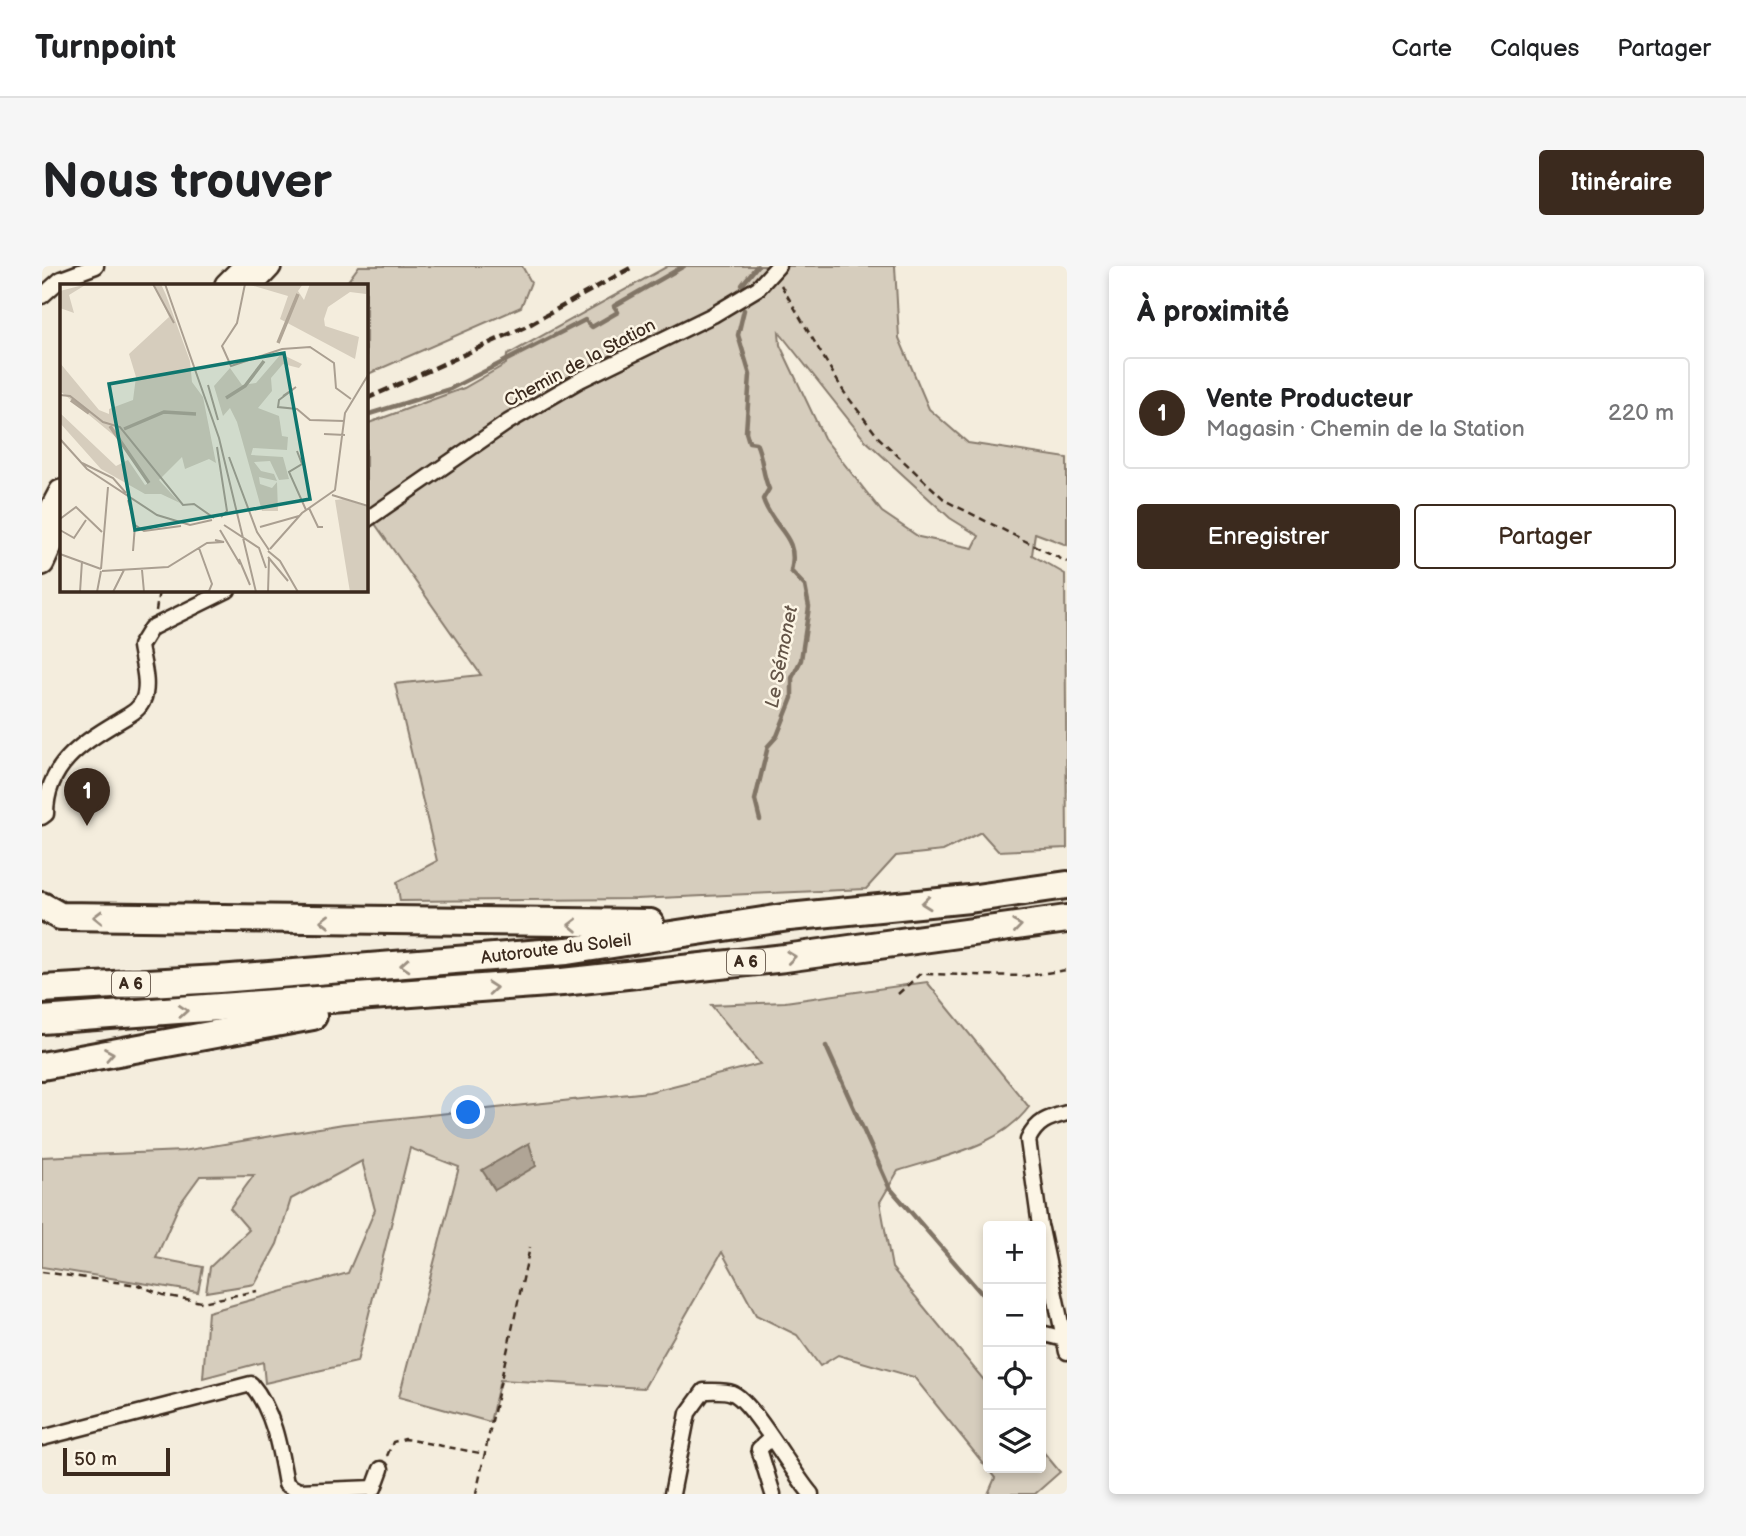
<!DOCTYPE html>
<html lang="fr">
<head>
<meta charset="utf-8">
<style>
  :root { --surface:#fff; --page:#f6f6f6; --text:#202124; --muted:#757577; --line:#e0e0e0; --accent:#3b2a1e }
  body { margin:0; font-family:"Balsamiq Sans",sans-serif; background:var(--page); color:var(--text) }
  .controls { position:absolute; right:21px; bottom:21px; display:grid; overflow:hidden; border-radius:7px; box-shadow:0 4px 10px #0003 }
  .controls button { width:63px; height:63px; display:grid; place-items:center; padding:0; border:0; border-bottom:2px solid var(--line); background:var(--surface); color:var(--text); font:35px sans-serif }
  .scale { position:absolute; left:21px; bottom:18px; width:107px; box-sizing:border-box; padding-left:7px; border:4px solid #3b2a1e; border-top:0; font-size:19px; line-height:24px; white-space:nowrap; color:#3b2a1e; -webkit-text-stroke:5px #fcf5e5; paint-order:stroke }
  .you { position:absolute; left:427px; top:847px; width:24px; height:24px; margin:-18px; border:5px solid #fff; border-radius:50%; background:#1a73e8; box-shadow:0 0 0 10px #1a73e833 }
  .badge { display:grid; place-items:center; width:46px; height:46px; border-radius:50%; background:var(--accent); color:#fff; font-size:23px; font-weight:700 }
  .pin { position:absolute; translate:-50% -58px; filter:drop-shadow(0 2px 4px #0008) }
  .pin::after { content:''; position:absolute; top:37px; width:24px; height:21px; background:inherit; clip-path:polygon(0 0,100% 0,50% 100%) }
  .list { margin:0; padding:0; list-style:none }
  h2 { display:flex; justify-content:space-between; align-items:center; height:91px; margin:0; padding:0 28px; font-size:30px }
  h2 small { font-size:23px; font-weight:400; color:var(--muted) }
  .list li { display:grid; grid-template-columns:46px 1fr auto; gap:21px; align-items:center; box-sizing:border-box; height:112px; margin:0 14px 14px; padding:0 14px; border:2px solid var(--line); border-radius:7px }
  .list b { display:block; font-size:26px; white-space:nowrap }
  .list p { margin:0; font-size:23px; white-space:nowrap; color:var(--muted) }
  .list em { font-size:23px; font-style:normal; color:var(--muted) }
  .actions { display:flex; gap:14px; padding:21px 28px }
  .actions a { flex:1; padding:16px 0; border:2px solid var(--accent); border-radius:7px; text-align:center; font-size:24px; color:var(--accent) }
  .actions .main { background:var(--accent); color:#fff }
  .icon { flex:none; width:38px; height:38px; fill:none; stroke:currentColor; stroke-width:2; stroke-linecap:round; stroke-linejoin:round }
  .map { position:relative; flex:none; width:1025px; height:1228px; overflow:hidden; border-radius:7px }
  header { display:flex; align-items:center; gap:42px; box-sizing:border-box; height:98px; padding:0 35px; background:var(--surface); border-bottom:2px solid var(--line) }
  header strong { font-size:33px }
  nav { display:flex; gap:38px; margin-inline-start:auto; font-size:24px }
  .intro { display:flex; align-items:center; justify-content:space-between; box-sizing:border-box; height:168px; padding:0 42px }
  h1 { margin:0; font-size:49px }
  .button { padding:18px 32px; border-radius:7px; background:var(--accent); color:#fff; font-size:24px; font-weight:700 }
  main { display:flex; gap:42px; padding:0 42px }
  aside { flex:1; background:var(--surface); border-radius:7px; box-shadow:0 4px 10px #0003 }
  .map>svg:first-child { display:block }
  .green { fill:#d6cdbd; stroke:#887c6e; stroke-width:2; fill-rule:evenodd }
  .water { fill:#b0a596; stroke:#817466; stroke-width:2 }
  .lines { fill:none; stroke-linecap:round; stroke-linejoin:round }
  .stream { stroke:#817466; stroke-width:4.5 }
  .minor-casing { stroke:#3b2a1e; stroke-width:19 }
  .primary-casing { stroke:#3b2a1e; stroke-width:28 }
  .motorway-casing { stroke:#3b2a1e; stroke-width:32 }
  .path { stroke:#3b2a1e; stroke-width:2.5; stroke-dasharray:7 5; stroke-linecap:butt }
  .minor { stroke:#fcf5e5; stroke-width:14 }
  .primary { stroke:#fcf5e5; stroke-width:23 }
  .motorway { stroke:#fcf5e5; stroke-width:26 }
  .rail { stroke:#3b2a1e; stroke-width:4.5; stroke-dasharray:10 5; stroke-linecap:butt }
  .oneway { stroke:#9c9082 }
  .labels { text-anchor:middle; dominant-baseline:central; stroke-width:5; stroke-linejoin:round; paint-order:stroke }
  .shield { fill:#fcf5e5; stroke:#75675a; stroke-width:2 }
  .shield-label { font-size:16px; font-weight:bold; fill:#3b2a1e }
  .street-label { font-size:18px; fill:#3b2a1e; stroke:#fcf5e5 }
  .water-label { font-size:19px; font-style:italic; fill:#645548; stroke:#fcf5e5 }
  .inset-river { fill:none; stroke:#b0a596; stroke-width:3.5 }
  .inset-road { fill:none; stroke:#aa9f91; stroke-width:2 }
  .view { fill:#0f766e; fill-opacity:0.15; stroke:#0f766e; stroke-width:3.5 }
  .inset-edge { fill:none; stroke:#3b2a1e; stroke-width:3.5 }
</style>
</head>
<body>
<header>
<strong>Turnpoint</strong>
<nav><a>Carte</a><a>Calques</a><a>Partager</a></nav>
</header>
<div class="intro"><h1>Nous trouver</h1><a class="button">Itinéraire</a></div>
<main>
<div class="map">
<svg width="1025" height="1228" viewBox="0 0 1025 1228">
  <rect width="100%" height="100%" fill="#f4eddd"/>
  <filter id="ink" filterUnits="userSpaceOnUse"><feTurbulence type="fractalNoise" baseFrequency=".0143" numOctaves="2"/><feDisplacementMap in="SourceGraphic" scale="14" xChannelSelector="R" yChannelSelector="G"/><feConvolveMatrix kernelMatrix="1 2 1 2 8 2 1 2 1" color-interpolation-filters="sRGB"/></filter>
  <g filter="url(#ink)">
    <!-- green -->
    <g class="green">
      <polygon points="317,0 480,0 489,16 479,41 324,109 324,19 303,19"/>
      <path d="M 626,0 L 853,0 L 857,72 L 887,143 L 926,177 L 1025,192 L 1025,279 L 993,267 L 990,289 L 1023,308 L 1025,582 L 956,585 L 939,566 L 901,585 L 854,590 L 824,623 L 594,633 L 358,635 L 355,616 L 395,595 L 353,418 L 439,409 L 324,245 L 324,158 L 422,122 L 464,98 L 465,89 ZM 737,66 L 822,173 L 908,252 L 937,270 L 931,282 L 877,271 L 840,246 L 782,172 L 738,79 Z"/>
      <path d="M 885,716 L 987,841 C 957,881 902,890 856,905 L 838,936 L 850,1002 L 946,1119 L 946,1202 L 999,1202 L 999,1183 L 1018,1206 L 993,1228 L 946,1228 L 953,1212 L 872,1111 L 796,1089 L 778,1100 L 755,1069 L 714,1049 L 680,986 L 602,1122 L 458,1114 L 448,1156 L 357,1131 L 417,901 L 368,882 L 315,1096 L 223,1117 L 221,1096 L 161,1112 L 166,1046 L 306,1007 L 333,944 L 320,895 L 249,933 L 235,978 L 213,1018 L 164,1026 L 168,1001 L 207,964 L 188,942 L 212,909 L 158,910 L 137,939 L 114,992 L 161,1001 L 156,1026 L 0,1001 L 0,891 L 141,885 L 301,858 L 607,826 L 718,798 L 669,739 L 743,736 Z"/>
    </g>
    <!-- water -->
    <polygon class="water" points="487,877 494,900 453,924 440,904"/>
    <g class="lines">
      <!-- stream -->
      <g class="stream">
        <polyline points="700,19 715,0"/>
        <path d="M 702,44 L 696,69 L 708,109 L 704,166 L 707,176 L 714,177 C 721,191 720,208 727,223 L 721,233 C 731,264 758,269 749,305 L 763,320 L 767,341 L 759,394 L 750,412 L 750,432 L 735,470 L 726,480 L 713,534 L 718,554"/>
        <polyline points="324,149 408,123 543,54 550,61 576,46 572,40 642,0"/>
        <polyline points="784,780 847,921 946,1035"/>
      </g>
      <defs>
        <g id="minor">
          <polyline points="0,30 19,13 54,0"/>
          <polyline points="324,254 466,156 538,114 671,49 716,22 736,0"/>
          <path d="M 0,551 L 4,548 C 4,500 39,477 77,455 C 86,449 97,445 101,434 C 108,419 100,395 98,380 L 109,362 L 186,324"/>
          <path d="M 998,960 L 986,874 C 995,855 1006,852 1025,847"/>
          <polyline points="999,963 1025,1086"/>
          <polyline points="999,1067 1022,1073"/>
          <path d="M 0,1172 L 209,1118 C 232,1145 238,1184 244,1218 L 257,1225 L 332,1222 L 339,1203"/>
          <polyline points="728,1173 717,1183 731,1228"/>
          <path d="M 630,1228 L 646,1147 L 662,1125 C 670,1125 683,1124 690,1127 C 710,1134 751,1208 769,1228"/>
        </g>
        <g id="primary">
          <polyline points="185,19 204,0"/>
          <polyline points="209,19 227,0"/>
          <polyline points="0,262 19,226"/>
          <polyline points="0,297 19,256"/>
        </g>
        <g id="motorway">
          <polyline points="0,640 18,650 608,657"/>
          <polyline points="0,723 177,713 525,685 747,651 927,633 1025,619"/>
          <polyline points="0,754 520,716 743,692 1025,653"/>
          <polyline points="0,800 271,750"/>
        </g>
      </defs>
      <!-- minor casing -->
      <use href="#minor" class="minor-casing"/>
      <!-- primary casing -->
      <use href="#primary" class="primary-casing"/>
      <!-- motorway casing -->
      <use href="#motorway" class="motorway-casing"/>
      <!-- path -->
      <g class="path">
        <polyline points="739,19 802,126 837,172 904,235 1025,296"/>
        <polyline points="114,345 117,324"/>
        <polyline points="856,728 878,708 983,710 1025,704"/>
        <polyline points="0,1006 96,1019 121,1029 160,1036 215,1025"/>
        <polyline points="345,1190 351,1176 363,1173 443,1188"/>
        <polyline points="434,1228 488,981"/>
      </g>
      <!-- minor -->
      <use href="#minor" class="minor"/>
      <!-- primary -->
      <use href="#primary" class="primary"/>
      <!-- motorway -->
      <use href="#motorway" class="motorway"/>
      <!-- rail -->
      <polyline class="rail" points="324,133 485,60 592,0"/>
    </g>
    <!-- one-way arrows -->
    <defs><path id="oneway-chevron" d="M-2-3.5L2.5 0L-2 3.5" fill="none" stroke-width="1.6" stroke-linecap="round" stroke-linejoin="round" transform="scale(1.75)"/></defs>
    <g class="oneway">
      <use href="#oneway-chevron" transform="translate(884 637) rotate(174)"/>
      <use href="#oneway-chevron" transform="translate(56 651) rotate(-179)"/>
      <use href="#oneway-chevron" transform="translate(283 655) rotate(-179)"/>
      <use href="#oneway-chevron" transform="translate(531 659) rotate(-179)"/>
      <use href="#oneway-chevron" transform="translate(975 660) rotate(-8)"/>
      <use href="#oneway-chevron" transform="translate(749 691) rotate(-7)"/>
      <use href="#oneway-chevron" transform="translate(363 699) rotate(176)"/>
      <use href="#oneway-chevron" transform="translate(450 722) rotate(-5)"/>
      <use href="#oneway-chevron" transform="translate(141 745) rotate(-4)"/>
      <use href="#oneway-chevron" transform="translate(67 788) rotate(-10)"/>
    </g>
  </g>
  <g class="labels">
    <!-- shield labels -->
    <g class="shield">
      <rect x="685" y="683.5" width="38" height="25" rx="5"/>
      <rect x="70" y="705.5" width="38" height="25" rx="5"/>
    </g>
    <g class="shield-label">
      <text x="704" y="696">A 6</text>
      <text x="89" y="718">A 6</text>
    </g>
    <!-- street labels -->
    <g class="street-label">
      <text transform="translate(538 97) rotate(-28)">Chemin de la Station</text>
      <text transform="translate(514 683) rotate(-7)">Autoroute du Soleil</text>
    </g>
    <!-- water labels -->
    <g class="water-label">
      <text transform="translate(740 391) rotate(-79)">Le Sémonet</text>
    </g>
  </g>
  <!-- overview -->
  <g transform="translate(18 18)">
    <rect width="308" height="308" fill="#f4eddd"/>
    <path d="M 27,0 L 9,11 L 14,29 L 0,24 L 0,7 ZM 94,0 L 101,0 L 106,11 L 130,77 L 132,98 L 143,113 L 156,179 L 149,175 L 125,185 L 122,173 L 99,196 L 120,219 L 101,210 L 85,210 L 41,185 L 0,139 L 0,129 L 56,182 L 68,176 L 85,201 L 90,198 L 57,154 L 0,107 L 0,79 L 39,126 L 49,130 L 49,125 L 73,116 L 76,93 L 69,70 L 109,33 ZM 187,0 L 243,0 L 238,7 L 244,16 L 250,0 L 308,0 L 306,10 L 290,8 L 268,23 L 264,35 L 265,42 L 299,53 L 295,75 L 220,35 L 228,12 ZM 221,70 L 242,80 L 239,84 L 223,80 L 211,94 L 212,107 L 198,124 L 219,132 L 222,152 L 228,153 L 227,166 L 193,164 L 191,171 L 223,173 L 229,195 L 219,196 L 210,177 L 194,178 L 201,187 L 214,190 L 217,197 L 199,193 L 200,200 L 212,204 L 217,198 L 218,227 L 202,227 L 177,138 L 170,124 L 163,132 L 154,102 L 170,84 L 182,101 L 196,99 ZM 284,215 L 308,223 L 308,308 L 290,308 L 275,216 Z" fill="#d6cdbd"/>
    <path class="inset-river" d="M 218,59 L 238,10M 166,114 L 185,102 L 204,77M 11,116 L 29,129M 50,142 L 89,199M 64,145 L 104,128 L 136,130"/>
    <path class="inset-road" d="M 93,0 L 114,39M 105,0 L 159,154 L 196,308M 185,0 L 177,39 L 162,62 L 171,82 L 222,65 L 250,63 L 274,79 L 276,104 L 291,115M 148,101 L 158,136M 0,111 L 10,112 L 43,138 L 60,143 L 123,221 L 134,220 L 154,234M 223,112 L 236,103 L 219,116 L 218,123 L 237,125 L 250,136 L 284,137M 264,150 L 285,151M 0,155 L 27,185 L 97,231 L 130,241 L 152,236M 157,163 L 167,227 L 161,233M 237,167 L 242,180 L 229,188 L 246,226M 169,173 L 197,248 L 209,266M 22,179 L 53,194 L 66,209M 272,211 L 308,222M 68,216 L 75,241 L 84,247 L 121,242M 249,224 L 258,243 L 263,243M 0,235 L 16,223 L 42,248M 164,241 L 199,264 L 206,284M 200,243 L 239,232M 0,246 L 14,254 L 26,236M 160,246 L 180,280M 139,264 L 152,300 L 149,307 L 141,308M 210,265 L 242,229 L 275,206 L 285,129 L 308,91M 73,267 L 75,241M 208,267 L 220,277 L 238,308M 0,270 L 41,285M 208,273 L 228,297M 179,275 L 190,301M 41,285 L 48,203M 82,286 L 84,308M 42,287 L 108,283 L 147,259 L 164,258 L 155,256M 20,308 L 22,277M 37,308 L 41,287M 53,308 L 64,286M 208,308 L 209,275"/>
    <path class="view" d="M 224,69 L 250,215 L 75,246 L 49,100 Z"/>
    <rect width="308" height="308" class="inset-edge"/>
  </g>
</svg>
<div class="controls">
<button>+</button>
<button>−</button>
<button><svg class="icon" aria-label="locate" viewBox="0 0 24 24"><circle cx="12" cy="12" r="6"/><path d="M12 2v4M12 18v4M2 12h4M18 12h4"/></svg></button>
<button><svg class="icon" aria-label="layers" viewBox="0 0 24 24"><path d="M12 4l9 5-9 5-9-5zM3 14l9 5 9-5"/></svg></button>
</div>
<div class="scale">50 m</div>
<div class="you"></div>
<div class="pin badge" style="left:45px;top:560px">1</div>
</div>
<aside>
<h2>À proximité<small></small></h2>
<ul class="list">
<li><span class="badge">1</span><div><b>Vente Producteur</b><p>Magasin · Chemin de la Station</p></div><em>220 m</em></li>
</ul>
<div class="actions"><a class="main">Enregistrer</a><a>Partager</a></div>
</aside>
</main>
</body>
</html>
